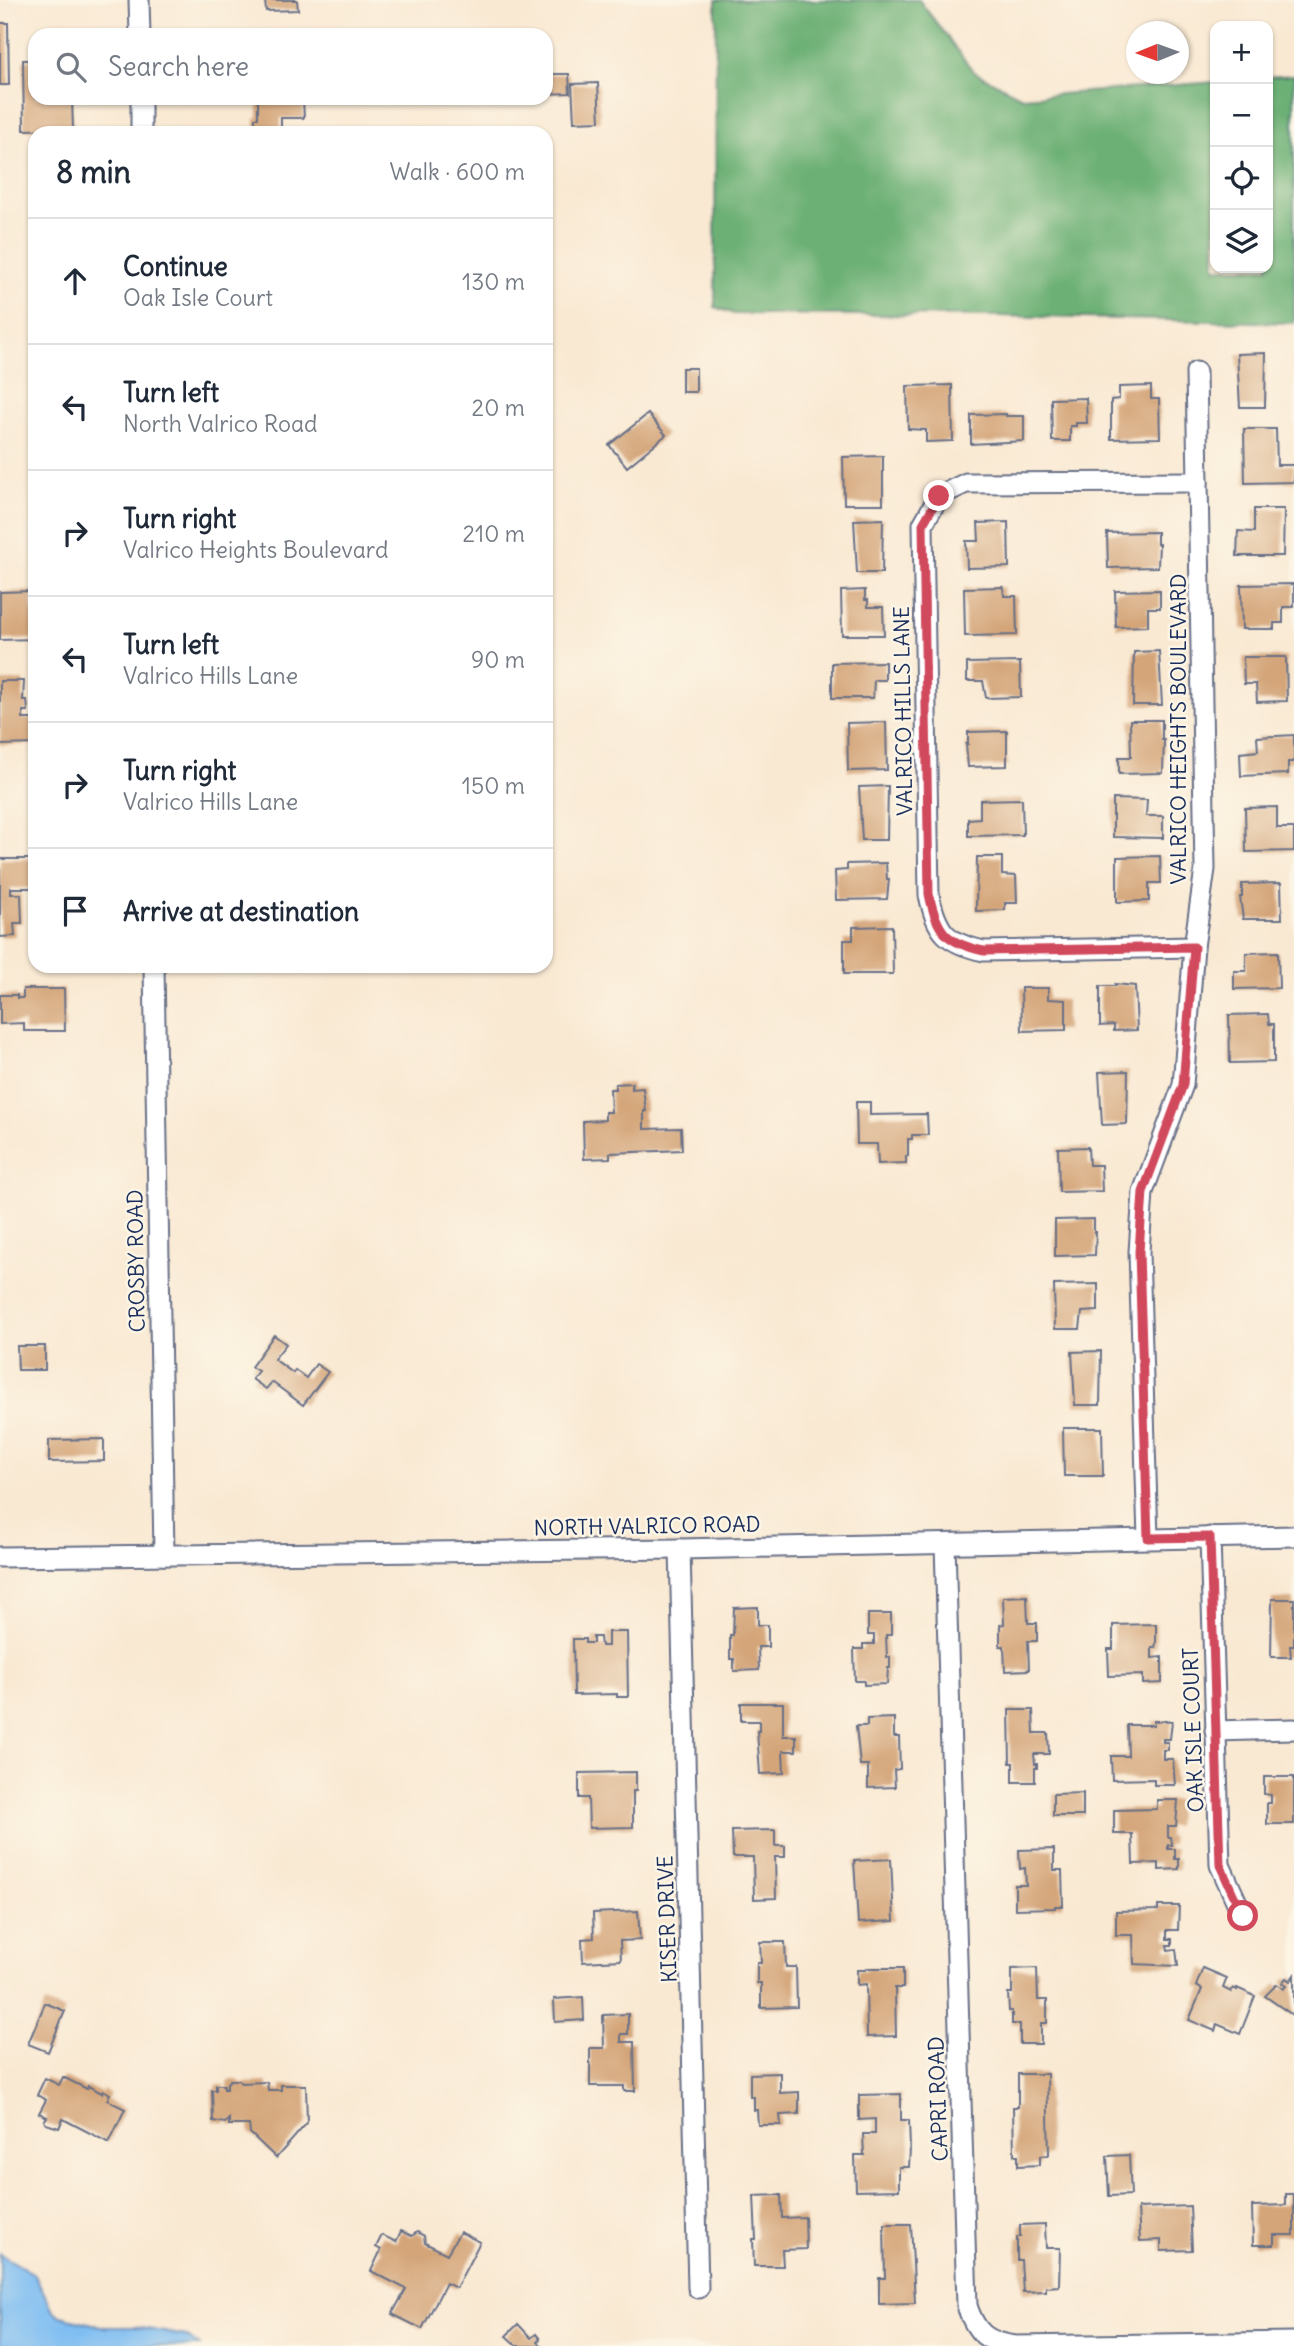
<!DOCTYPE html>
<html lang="en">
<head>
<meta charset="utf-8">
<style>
  :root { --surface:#fff; --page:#f6f6f7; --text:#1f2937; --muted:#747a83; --line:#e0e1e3 }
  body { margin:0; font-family:Delius,sans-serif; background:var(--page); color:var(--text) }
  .controls { position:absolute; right:21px; top:21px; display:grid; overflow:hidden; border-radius:14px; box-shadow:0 2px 5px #0004 }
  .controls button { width:63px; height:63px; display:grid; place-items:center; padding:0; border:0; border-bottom:2px solid var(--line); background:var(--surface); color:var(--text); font:35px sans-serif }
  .compass { position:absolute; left:1126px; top:21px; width:63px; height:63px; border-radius:50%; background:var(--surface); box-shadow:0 2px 5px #0004; rotate:269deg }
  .stop { position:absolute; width:21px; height:21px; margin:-16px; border:5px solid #d1495b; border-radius:50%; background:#fff }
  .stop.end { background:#d1495b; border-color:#fff; box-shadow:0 2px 7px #0008 }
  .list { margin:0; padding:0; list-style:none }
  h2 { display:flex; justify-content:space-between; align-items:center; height:91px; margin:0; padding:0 28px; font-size:30px }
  h2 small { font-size:23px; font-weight:400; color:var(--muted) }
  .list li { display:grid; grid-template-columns:46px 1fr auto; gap:21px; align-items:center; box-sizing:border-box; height:126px; padding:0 28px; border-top:2px solid var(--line) }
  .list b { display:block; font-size:26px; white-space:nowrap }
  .list p { margin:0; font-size:23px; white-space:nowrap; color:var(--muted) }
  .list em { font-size:23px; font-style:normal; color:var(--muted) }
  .icon { flex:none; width:38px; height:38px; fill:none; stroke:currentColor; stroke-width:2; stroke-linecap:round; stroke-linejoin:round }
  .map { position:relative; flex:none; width:1294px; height:2346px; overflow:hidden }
  .search { position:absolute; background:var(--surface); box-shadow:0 2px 5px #0004; left:28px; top:28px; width:525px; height:77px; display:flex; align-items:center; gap:18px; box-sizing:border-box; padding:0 24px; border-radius:21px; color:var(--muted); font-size:26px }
  .panel { position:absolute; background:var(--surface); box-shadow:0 2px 5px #0004; left:28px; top:126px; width:525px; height:847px; border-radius:21px }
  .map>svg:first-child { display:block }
  .forest { fill:#6cb075; stroke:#44706a; stroke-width:2 }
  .water { fill:#7ebdf2; stroke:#4c76a8; stroke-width:2 }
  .building { fill:#d4a579 }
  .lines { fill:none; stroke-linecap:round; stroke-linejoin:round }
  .minor-casing { stroke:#697087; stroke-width:23 }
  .minor { stroke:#fff; stroke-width:19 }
  .route { stroke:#d1495b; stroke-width:9 }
  .labels { text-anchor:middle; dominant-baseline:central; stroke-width:5; stroke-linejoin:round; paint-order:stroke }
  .street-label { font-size:21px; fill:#1b2f5e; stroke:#fcf5e5 }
</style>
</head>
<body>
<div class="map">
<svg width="1294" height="2346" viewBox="0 0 1294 2346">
  <rect width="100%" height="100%" fill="#fcf5e5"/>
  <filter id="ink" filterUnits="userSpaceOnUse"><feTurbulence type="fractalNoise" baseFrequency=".0143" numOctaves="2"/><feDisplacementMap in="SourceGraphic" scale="14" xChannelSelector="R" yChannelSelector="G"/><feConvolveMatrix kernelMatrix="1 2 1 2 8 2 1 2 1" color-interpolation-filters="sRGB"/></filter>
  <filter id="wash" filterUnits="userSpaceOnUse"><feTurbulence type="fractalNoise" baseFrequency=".00686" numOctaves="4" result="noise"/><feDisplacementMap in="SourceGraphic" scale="28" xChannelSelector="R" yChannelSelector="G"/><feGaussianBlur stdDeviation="1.57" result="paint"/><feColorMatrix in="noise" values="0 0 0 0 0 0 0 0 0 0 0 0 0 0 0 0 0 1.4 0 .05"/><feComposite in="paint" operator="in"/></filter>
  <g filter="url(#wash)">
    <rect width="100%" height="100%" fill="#f9e9d3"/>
    <!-- forest -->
    <polygon class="forest" points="716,0 919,0 974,72 1022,97 1215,82 1215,268 1268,268 1268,77 1294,75 1294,323 999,316 734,314 715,307"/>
    <!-- water -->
    <polygon class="water" points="0,2254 34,2274 53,2310 60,2316 105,2327 136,2327 186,2336 200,2346 0,2346"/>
    <g id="blocks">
      <!-- building -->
      <g class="building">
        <polygon points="265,0 297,0 298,10 266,11"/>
        <polygon points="0,23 8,23 9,85 0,85"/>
        <polygon points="23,60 35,60 35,98 72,98 73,129 24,130"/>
        <polygon points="546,74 569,74 570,93 546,94"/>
        <polygon points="598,83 600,121 574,122 572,84"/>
        <polygon points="303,99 304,118 281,118 281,133 259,133 259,128 255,128 255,118 258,118 258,100"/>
        <polygon points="1266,353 1265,407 1240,407 1237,354"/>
        <rect x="682" y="368" width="14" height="24"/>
        <polygon points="952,385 953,441 926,442 926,430 908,429 907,386"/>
        <polygon points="1151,386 1151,399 1159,399 1160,438 1111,439 1111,400 1119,399 1119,387"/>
        <polygon points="1086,398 1087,423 1076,423 1076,426 1070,426 1070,441 1052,441 1051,399"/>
        <polygon points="648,414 666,435 627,467 609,445"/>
        <polygon points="1006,414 1006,416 1024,416 1024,441 971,444 971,415"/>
        <polygon points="1244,429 1276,429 1277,465 1294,465 1294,482 1245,483"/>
        <polygon points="883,456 883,504 844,504 843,457"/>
        <polygon points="1254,509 1284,509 1283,556 1237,556 1238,531 1254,532"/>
        <polygon points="883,519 882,573 857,573 854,520"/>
        <polygon points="1008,522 1009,567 967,568 966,541 979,541 978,523"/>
        <polygon points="1157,532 1157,544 1159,544 1158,567 1108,568 1107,533"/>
        <polygon points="1294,584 1294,607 1283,607 1283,623 1274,623 1274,629 1242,629 1241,585"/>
        <polygon points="1003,587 1004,596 1016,596 1017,635 965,636 964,588"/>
        <polygon points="865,590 865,600 868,600 868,607 883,607 884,635 842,635 841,591"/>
        <polygon points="1160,590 1160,608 1148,608 1148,626 1116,627 1115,591"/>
        <polygon points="32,591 32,610 35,610 35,639 0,640 0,592"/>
        <polygon points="1159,651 1162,705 1133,705 1134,652"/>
        <polygon points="1243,657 1286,657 1287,701 1257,702 1256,684 1244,684"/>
        <polygon points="885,662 885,680 874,680 873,698 832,698 832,663"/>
        <polygon points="1020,662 1021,697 986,698 983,681 967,681 967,663"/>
        <polygon points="0,681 24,681 23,700 27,700 28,711 23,711 23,719 35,719 35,744 0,745"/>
        <polygon points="1130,720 1162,720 1162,740 1164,740 1163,773 1119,774 1119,757 1131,757"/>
        <polygon points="886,722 887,770 848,771 847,723"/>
        <polygon points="1007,731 1007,766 968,767 966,744 968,744 968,732"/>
        <polygon points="1294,735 1294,762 1288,762 1288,774 1241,776 1240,753 1258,751 1257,737"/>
        <polygon points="888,786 887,840 862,840 859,787"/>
        <polygon points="1022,799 1023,835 968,836 968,819 980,818 980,800"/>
        <polygon points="1113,799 1147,800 1146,816 1163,816 1163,838 1113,837"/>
        <polygon points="1277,807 1277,828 1294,828 1294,851 1246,852 1245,808"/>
        <polygon points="1160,856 1161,883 1149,883 1149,901 1117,902 1117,857"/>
        <polygon points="977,857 1002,857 1002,875 1016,876 1017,903 1005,903 1005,910 976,911"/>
        <polygon points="0,859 33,859 33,888 11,888 11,894 21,894 22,923 14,923 15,936 0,937"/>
        <polygon points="886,863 887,879 889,879 887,899 836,900 835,871 847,870 847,864"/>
        <polygon points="1281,883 1282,919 1243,919 1240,897 1242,897 1242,884"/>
        <polygon points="892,926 893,974 844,974 844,940 853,940 853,927"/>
        <polygon points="1278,952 1279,988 1234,989 1234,971 1246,971 1246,953"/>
        <polygon points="1115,984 1135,986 1137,1030 1114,1031 1114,1025 1100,1026 1100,986 1115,986"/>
        <polygon points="1021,988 1048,988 1048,999 1066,1000 1066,1030 1022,1031"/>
        <polygon points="23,989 64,989 65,1031 24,1031 24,1023 0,1024 0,995 17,995 17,998 23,998"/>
        <polygon points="1268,1014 1269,1024 1274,1024 1274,1062 1230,1063 1229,1015"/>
        <polygon points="1128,1071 1127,1124 1102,1125 1099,1072"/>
        <polygon points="632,1083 632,1089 643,1088 646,1111 644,1111 644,1129 681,1128 682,1150 610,1153 610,1158 584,1159 583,1121 605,1120 605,1112 611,1112 610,1089 615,1089 615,1084"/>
        <polygon points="856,1102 870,1102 870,1115 927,1114 928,1135 912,1135 912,1139 908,1139 908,1156 906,1156 906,1163 878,1164 877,1144 857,1144"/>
        <polygon points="1088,1147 1089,1165 1101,1165 1102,1191 1059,1192 1058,1148"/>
        <polygon points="1094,1219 1094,1232 1096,1232 1095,1255 1055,1256 1055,1220"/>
        <polygon points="1098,1284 1098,1311 1082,1312 1080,1329 1055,1329 1054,1285"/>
        <polygon points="274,1335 286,1344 274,1359 293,1373 295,1370 306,1378 316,1364 328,1372 303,1405 272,1382 266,1389 252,1379 258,1371 251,1367"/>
        <polygon points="17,1346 45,1346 45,1370 18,1370"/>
        <polygon points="1101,1351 1100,1405 1075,1405 1072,1352"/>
        <polygon points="1063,1428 1102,1428 1103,1476 1064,1476"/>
        <polygon points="104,1439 104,1461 49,1462 49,1440"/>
        <polygon points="1027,1596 1028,1623 1037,1623 1037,1641 1028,1641 1029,1670 1005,1671 1004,1646 1000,1646 1000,1625 1004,1624 1003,1597"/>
        <polygon points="1272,1599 1294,1599 1294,1646 1290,1646 1291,1657 1271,1657"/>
        <polygon points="758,1607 758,1625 768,1625 768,1647 758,1647 759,1670 734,1671 734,1659 730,1659 730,1635 733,1635 734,1608"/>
        <polygon points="868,1614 891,1614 891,1635 886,1635 887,1658 890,1657 890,1668 888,1668 887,1684 864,1685 864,1681 855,1681 854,1649 863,1649 863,1644 874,1644 874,1635 868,1635"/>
        <polygon points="1156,1624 1156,1643 1155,1648 1152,1648 1152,1658 1162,1657 1162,1683 1143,1684 1143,1675 1109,1676 1108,1649 1113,1649 1113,1625"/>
        <polygon points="608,1632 627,1632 628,1697 617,1697 617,1694 574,1695 573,1639 585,1639 585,1643 593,1643 593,1637 600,1637 601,1646 608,1646"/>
        <polygon points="741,1703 783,1703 783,1736 796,1736 796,1751 783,1751 784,1773 760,1774 757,1731 759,1731 759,1721 741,1721"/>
        <polygon points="1009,1710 1033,1710 1034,1733 1048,1733 1049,1754 1034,1754 1035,1764 1037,1764 1037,1768 1035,1768 1035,1782 1013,1782 1013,1763 1010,1763"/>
        <polygon points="894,1718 894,1737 899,1737 900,1769 894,1770 895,1787 868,1788 868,1765 860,1765 856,1726 867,1726 867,1719"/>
        <polygon points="1154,1721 1172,1721 1170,1739 1163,1739 1163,1742 1168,1742 1168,1750 1163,1750 1163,1759 1173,1759 1175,1785 1154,1785 1154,1779 1112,1780 1111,1756 1128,1756 1127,1725 1154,1725"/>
        <polygon points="636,1772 636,1791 633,1791 633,1827 589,1828 588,1798 579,1798 579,1773"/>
        <polygon points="1264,1777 1294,1777 1294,1824 1267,1824 1267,1803 1271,1803 1271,1795 1264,1794"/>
        <polygon points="1083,1793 1083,1816 1053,1816 1053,1794"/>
        <polygon points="1157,1800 1178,1800 1176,1826 1168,1826 1168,1837 1171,1837 1172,1845 1168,1845 1168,1849 1175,1849 1175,1859 1179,1859 1179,1869 1159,1870 1159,1863 1133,1864 1132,1834 1114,1834 1114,1810 1157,1809"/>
        <polygon points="775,1830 775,1846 785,1846 785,1857 775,1857 776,1898 754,1899 753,1857 733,1857 732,1831"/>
        <polygon points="1054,1849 1054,1870 1062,1870 1063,1906 1055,1906 1055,1908 1015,1909 1015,1885 1026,1885 1025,1868 1020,1869 1019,1850"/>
        <polygon points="891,1859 894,1921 858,1923 854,1861"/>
        <polygon points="1158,1906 1179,1906 1178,1930 1167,1930 1167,1939 1172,1939 1172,1945 1167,1945 1168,1950 1176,1949 1178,1966 1134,1964 1133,1935 1116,1935 1116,1911 1158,1910"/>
        <polygon points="638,1911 640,1940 620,1941 621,1960 583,1962 582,1939 594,1938 593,1913"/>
        <polygon points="760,1942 785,1942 786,1967 796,1967 797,2007 761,2008 761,1983 757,1983 757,1963 761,1963"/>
        <polygon points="866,1968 903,1968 903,1988 895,1988 896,2036 867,2037 866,1984 857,1985 857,1970 866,1970"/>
        <polygon points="1037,1968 1038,2000 1047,2000 1047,2023 1041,2023 1041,2044 1020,2044 1020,2024 1012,2024 1012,2011 1009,2011 1008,1993 1012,1993 1012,1969"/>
        <polygon points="1203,1968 1227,1978 1223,1988 1231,1992 1233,1988 1237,1990 1237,1988 1255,1996 1240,2034 1217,2024 1215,2031 1189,2020 1202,1989 1196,1986"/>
        <polygon points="1294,1975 1294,2016 1265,1996 1277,1984 1283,1989 1286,1986 1282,1983 1286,1978 1290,1981"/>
        <polygon points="583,1997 584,2020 555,2022 554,1999"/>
        <polygon points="45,2003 65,2011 48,2052 28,2044"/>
        <polygon points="628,2014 628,2034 621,2034 621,2042 634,2042 635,2091 624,2091 624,2086 590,2086 590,2048 604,2048 603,2015"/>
        <polygon points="780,2073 780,2093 799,2092 799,2114 780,2115 781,2125 758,2125 757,2110 754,2110 754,2097 750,2097 750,2074"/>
        <polygon points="1018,2074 1047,2074 1049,2155 1040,2156 1040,2165 1018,2166 1018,2155 1014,2155 1013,2107 1018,2107"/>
        <polygon points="63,2077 87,2089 88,2086 102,2093 103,2090 110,2094 107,2100 125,2109 109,2143 63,2119 59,2128 46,2124 44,2121 47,2117 39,2113 46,2100 37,2095 45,2078 59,2085"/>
        <polygon points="230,2080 238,2080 241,2083 267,2082 268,2090 281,2090 281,2085 306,2085 307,2123 276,2158 250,2133 249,2125 229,2125 229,2119 225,2123 213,2121 212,2090 216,2090 216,2085 224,2085 224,2089 227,2089 227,2083"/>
        <polygon points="901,2094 901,2120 909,2120 910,2148 909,2167 899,2167 899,2190 856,2191 855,2155 864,2155 863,2134 875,2134 875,2119 859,2120 859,2095"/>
        <polygon points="1129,2155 1131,2195 1109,2196 1107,2156"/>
        <polygon points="1286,2194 1294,2194 1294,2235 1274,2235 1274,2245 1253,2245 1252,2206 1286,2205"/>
        <polygon points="781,2195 782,2218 805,2217 806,2249 782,2250 783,2266 754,2266 753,2239 756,2239 754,2196"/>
        <polygon points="1190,2206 1192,2250 1161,2251 1161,2240 1140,2241 1138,2208"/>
        <polygon points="884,2224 911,2224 915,2303 879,2304 879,2278 885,2278"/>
        <polygon points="1045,2224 1046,2248 1060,2248 1059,2286 1046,2287 1046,2291 1023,2292 1021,2260 1017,2260 1017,2237 1020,2237 1020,2225"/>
        <polygon points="401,2231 412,2236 417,2232 424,2236 425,2243 447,2254 460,2232 480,2242 456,2288 446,2283 422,2329 392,2314 406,2289 371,2271 381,2250 376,2247 382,2235 396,2242"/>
        <polygon points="518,2324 531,2338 536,2334 540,2339 537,2342 541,2346 517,2346 506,2336"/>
      </g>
    </g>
  </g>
  <g filter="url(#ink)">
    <use href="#blocks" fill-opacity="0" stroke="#697087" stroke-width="2"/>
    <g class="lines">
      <defs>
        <g id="minor">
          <polyline points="139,0 140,35"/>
          <polyline points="141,98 141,133"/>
          <path d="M 1194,947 L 984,951 C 946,943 937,932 929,895 L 923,524 L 939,496 L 966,483 L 1198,482"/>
          <polyline points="154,966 164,1555"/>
          <polyline points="1210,1537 1220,1865 1243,1916"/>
          <polyline points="1148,1538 1139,1252 1143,1192 1183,1085 1194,947 1205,869 1196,372"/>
          <path d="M 945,1544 L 967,2306 C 976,2333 986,2342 1015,2346 L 1294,2342"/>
          <polyline points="680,1549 698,2288"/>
          <polyline points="0,1557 680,1549 1294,1536"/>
          <polyline points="1215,1731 1294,1729"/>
        </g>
      </defs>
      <!-- minor casing -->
      <use href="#minor" class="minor-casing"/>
      <!-- minor -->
      <use href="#minor" class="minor"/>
    </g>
  </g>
  <g class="lines" filter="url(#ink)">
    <!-- route -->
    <path class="route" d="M 939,496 L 923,524 L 929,894 C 937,932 946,943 984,951 L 1194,947 L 1183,1085 L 1143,1192 L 1139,1252 L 1148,1538 L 1210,1537 L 1220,1865 L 1243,1916"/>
  </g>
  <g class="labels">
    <!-- street labels -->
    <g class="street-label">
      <text transform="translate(903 711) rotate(-91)">VALRICO HILLS LANE</text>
      <text transform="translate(1178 729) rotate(-90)">VALRICO HEIGHTS BOULEVARD</text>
      <text transform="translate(136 1261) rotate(-91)">CROSBY ROAD</text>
      <text transform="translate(647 1526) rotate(-1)">NORTH VALRICO ROAD</text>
      <text transform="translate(1193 1730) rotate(-92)">OAK ISLE COURT</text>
      <text transform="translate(667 1919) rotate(-92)">KISER DRIVE</text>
      <text transform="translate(938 2099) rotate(-92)">CAPRI ROAD</text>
    </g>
  </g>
</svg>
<div class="controls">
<button>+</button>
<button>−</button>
<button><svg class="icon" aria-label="locate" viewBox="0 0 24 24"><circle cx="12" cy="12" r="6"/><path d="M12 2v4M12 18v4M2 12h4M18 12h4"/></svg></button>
<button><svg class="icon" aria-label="layers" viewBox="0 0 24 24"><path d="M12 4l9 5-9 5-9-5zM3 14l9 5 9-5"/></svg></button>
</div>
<svg class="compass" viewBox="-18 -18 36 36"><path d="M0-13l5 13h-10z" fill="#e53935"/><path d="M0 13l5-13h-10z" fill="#747a83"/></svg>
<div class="stop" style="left:1243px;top:1916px"></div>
<div class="stop end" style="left:939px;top:496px"></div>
<div class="search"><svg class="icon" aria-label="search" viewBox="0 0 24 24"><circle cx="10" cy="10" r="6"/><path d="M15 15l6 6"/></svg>Search here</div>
<section class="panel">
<h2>8 min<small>Walk · 600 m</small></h2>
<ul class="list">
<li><svg class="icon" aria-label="ahead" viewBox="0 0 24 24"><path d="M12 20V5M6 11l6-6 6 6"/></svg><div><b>Continue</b><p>Oak Isle Court</p></div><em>130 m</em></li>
<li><svg class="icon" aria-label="left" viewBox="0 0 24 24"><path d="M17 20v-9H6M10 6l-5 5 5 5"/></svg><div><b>Turn left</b><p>North Valrico Road</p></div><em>20 m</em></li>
<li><svg class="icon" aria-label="right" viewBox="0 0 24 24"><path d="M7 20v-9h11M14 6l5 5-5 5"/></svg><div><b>Turn right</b><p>Valrico Heights Boulevard</p></div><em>210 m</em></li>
<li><svg class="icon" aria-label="left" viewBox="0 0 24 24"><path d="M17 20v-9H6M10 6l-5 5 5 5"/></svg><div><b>Turn left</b><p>Valrico Hills Lane</p></div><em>90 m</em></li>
<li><svg class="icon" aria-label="right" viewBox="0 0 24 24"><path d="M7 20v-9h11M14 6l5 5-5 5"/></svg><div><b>Turn right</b><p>Valrico Hills Lane</p></div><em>150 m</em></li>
<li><svg class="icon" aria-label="arrive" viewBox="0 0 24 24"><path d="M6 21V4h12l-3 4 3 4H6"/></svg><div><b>Arrive at destination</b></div></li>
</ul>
</section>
</div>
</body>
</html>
